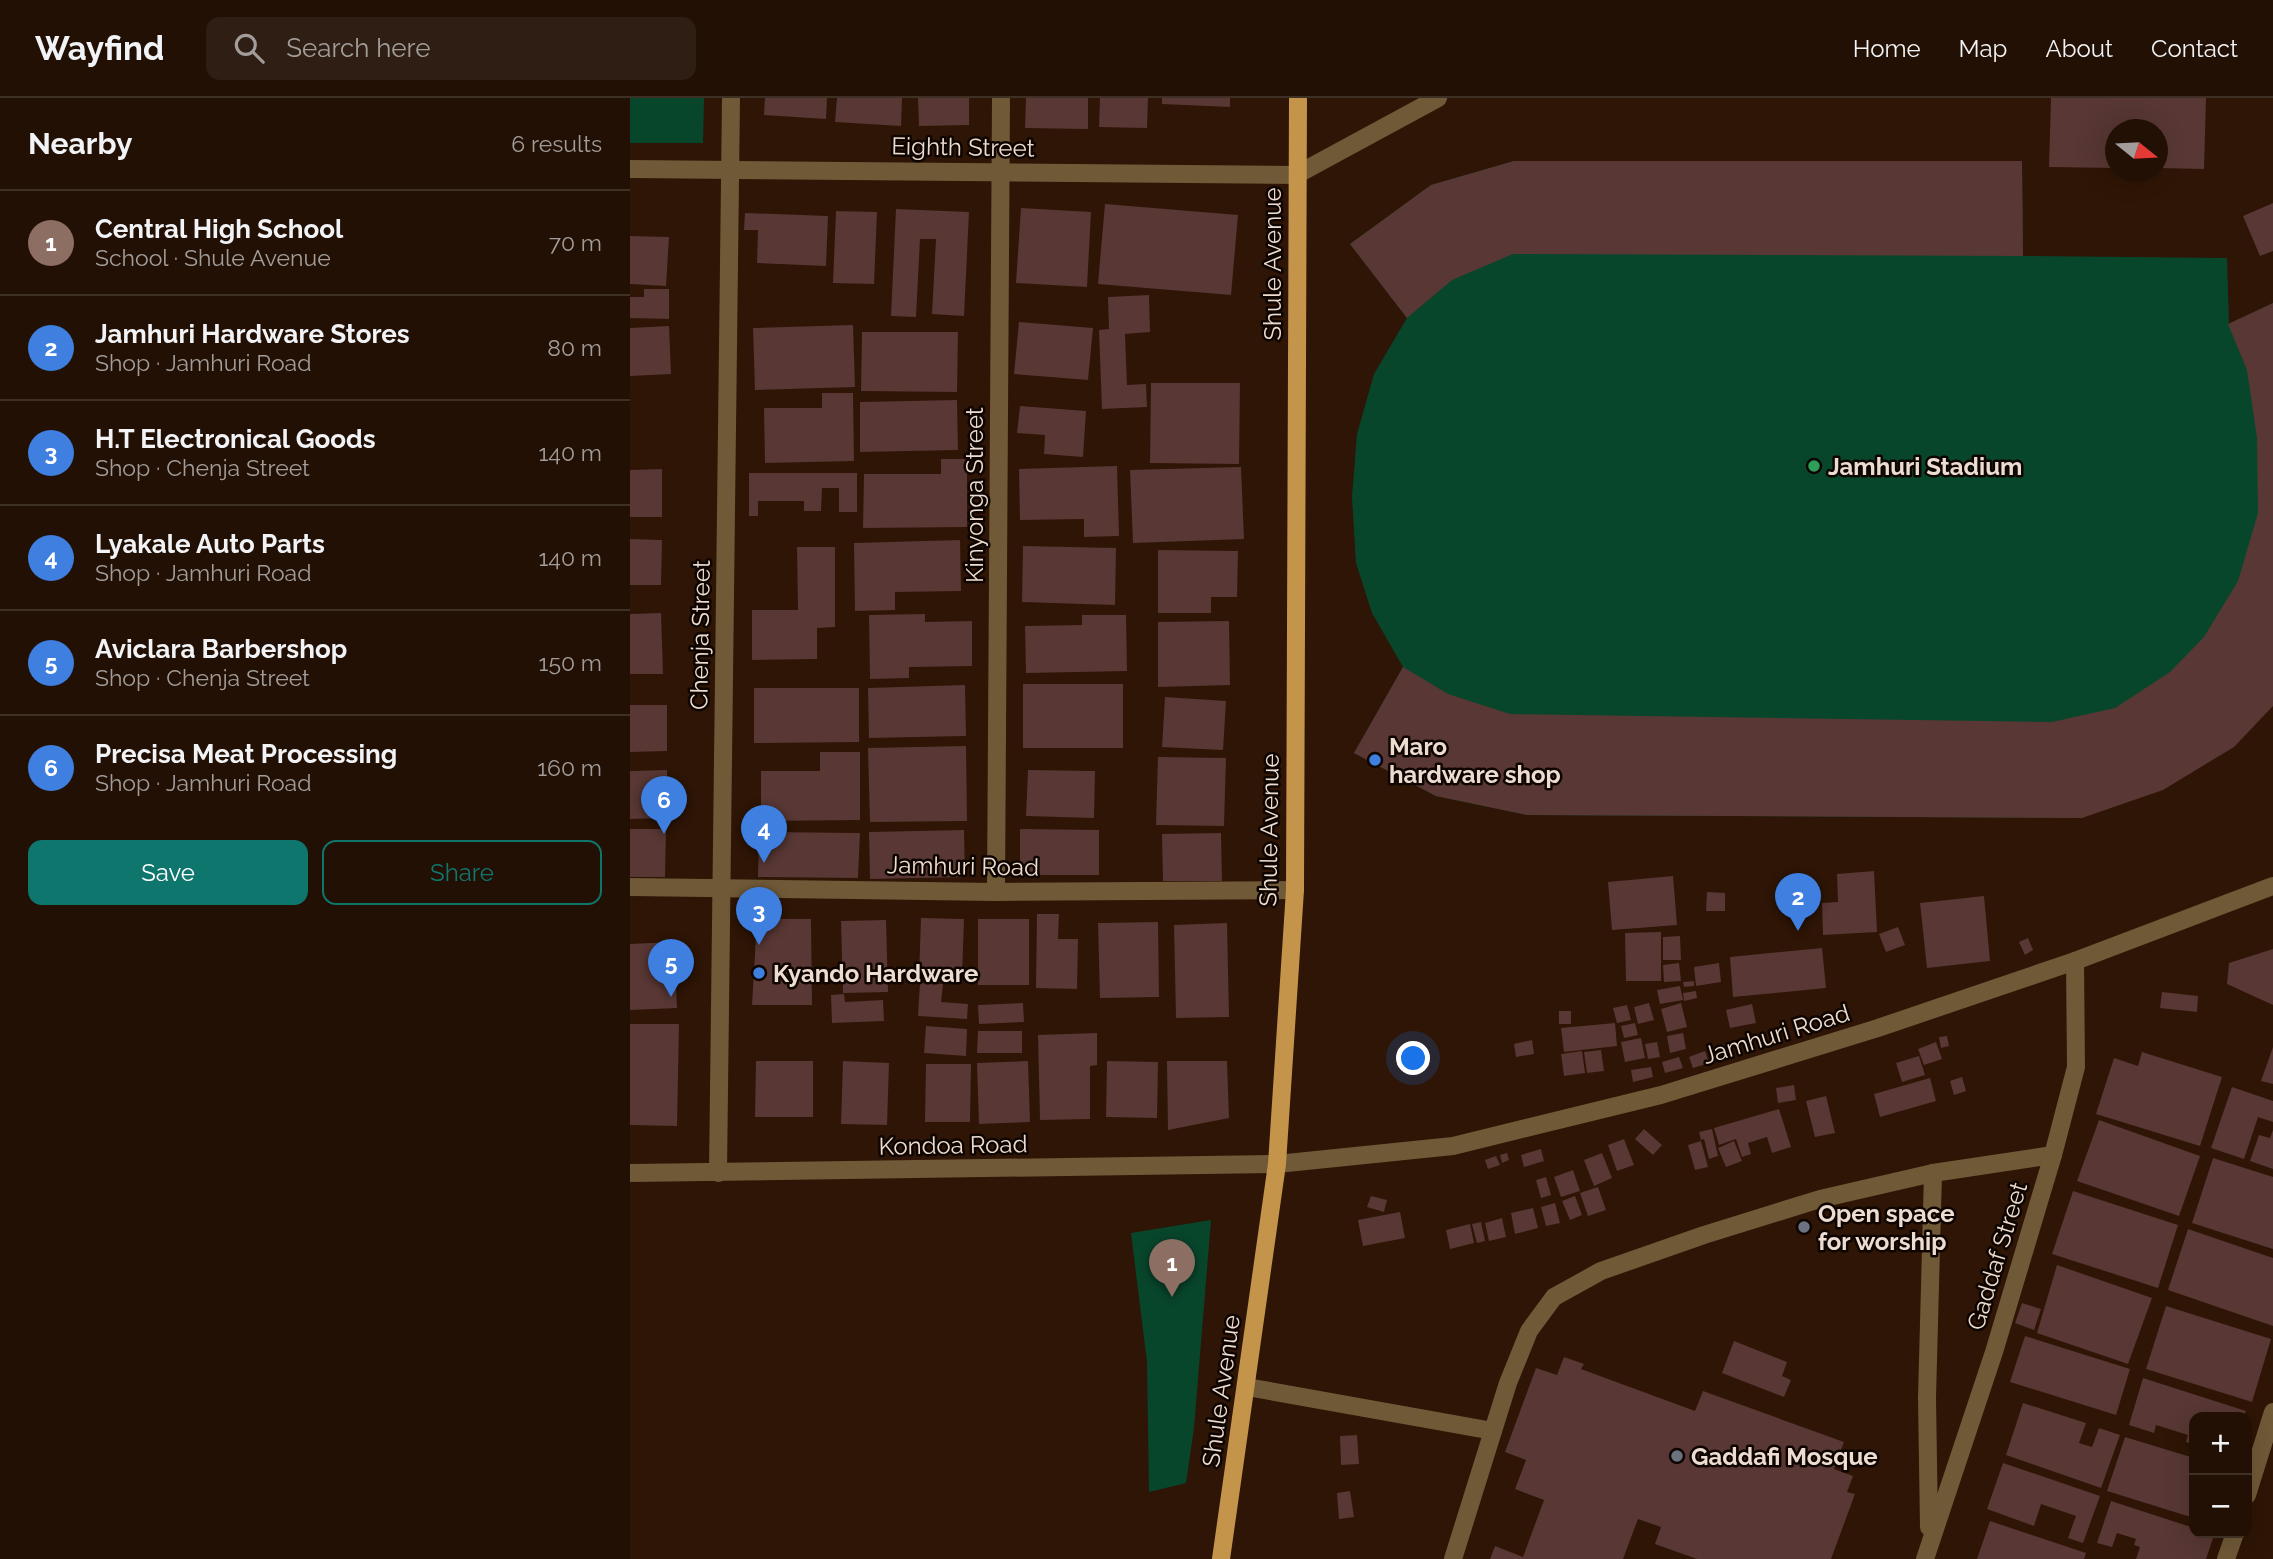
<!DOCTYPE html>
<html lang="en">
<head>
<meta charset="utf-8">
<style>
  :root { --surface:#221004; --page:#2e1e13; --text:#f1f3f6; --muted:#a29d9a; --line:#3f3026; --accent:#0f766e }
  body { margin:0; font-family:Raleway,sans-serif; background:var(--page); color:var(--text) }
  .controls { position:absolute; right:21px; bottom:21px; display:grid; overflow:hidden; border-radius:14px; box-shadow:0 7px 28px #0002 }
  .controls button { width:63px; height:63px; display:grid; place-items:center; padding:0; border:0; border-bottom:2px solid var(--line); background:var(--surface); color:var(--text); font:35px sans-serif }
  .compass { position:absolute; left:1475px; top:21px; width:63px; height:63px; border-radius:50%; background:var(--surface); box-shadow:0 7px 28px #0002; rotate:108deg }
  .you { position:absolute; left:784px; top:961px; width:24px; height:24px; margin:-18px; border:5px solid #fff; border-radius:50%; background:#1a73e8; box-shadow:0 0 0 10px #1a73e833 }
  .badge { display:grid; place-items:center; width:46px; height:46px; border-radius:50%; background:var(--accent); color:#fff; font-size:23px; font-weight:700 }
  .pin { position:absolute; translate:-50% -58px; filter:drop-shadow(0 2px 4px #0008) }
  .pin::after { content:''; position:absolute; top:37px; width:24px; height:21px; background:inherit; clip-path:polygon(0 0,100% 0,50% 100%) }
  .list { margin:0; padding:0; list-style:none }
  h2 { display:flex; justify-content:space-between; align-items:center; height:91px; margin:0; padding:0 28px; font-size:30px }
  h2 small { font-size:23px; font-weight:400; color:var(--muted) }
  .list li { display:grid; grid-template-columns:46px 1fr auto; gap:21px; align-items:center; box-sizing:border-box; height:105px; padding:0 28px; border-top:2px solid var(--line) }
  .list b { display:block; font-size:26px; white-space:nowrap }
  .list p { margin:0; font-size:23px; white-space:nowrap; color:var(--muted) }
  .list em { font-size:23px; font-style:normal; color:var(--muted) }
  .actions { display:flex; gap:14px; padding:21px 28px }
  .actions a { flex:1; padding:16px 0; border:2px solid var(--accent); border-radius:14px; text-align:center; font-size:24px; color:var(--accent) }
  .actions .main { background:var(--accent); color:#fff }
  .icon { flex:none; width:38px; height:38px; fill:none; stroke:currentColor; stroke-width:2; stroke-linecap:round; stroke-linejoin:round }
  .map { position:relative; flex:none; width:1643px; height:1461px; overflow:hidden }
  header { display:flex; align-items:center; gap:42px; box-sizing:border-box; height:98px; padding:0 35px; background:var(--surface); border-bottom:2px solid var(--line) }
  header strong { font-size:33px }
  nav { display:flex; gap:38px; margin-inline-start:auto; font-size:24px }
  .search { width:490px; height:63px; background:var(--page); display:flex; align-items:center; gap:18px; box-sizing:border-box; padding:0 24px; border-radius:14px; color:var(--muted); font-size:26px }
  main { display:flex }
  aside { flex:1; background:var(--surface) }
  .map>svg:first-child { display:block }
  .green { fill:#08462c }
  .building { fill:#583734 }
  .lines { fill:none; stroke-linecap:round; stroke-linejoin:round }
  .minor { stroke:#6f5937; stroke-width:18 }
  .major { stroke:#c4944b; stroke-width:18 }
  .leisure-dot { fill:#2e9e5b; stroke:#0e0501; stroke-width:2.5 }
  .shop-dot { fill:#3f7fe0; stroke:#0e0501; stroke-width:2.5 }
  .worship-dot { fill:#6b7280; stroke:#0e0501; stroke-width:2.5 }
  .labels { text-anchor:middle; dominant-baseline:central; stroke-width:5; stroke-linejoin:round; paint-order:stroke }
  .street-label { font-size:24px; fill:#eddcd1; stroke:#0e0501 }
  .poi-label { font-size:24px; font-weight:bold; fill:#eddcd1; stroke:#0e0501; text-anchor:start }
</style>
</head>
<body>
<header>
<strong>Wayfind</strong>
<div class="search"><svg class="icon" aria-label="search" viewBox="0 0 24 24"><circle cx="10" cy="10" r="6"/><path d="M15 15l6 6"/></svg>Search here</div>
<nav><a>Home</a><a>Map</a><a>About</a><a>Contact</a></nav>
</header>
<main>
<aside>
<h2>Nearby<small>6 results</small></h2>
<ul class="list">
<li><span class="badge" style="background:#8d6e63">1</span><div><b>Central High School</b><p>School · Shule Avenue</p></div><em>70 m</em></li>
<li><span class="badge" style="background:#3f7fe0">2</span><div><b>Jamhuri Hardware Stores</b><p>Shop · Jamhuri Road</p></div><em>80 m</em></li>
<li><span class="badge" style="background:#3f7fe0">3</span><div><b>H.T Electronical Goods</b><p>Shop · Chenja Street</p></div><em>140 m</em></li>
<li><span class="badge" style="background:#3f7fe0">4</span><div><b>Lyakale Auto Parts</b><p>Shop · Jamhuri Road</p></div><em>140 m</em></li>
<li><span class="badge" style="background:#3f7fe0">5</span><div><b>Aviclara Barbershop</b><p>Shop · Chenja Street</p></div><em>150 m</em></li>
<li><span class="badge" style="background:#3f7fe0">6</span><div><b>Precisa Meat Processing</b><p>Shop · Jamhuri Road</p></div><em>160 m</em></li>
</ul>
<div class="actions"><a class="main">Save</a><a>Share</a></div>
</aside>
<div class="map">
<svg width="1643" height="1461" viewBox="0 0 1643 1461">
  <rect width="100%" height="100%" fill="#2e1505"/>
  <!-- green -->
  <g class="green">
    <polygon points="0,0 74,0 73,45 0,45"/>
    <polygon points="884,63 1392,63 1393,158 1597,160 1599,226 1643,205 1643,608 1452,720 897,717 806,698 724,655 773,569 742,515 726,465 722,399 727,336 744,276 777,220 720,146 801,87"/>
    <polygon points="581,1122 564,1330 556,1385 519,1394 517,1264 501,1135"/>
  </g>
  <!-- building -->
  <g class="building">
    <polygon points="135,0 197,0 196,21 134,17"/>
    <polygon points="207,0 272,0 271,28 205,24"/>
    <polygon points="288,0 339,0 339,27 289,28"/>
    <polygon points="396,0 458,0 458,31 395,30"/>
    <polygon points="470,0 518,0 517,30 469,29"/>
    <polygon points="532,0 600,0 600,9 532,6"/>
    <polygon points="1421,0 1576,0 1574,71 1528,70 1528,32 1486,32 1486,70 1419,69"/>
    <polygon points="884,63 1392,63 1393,158 883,156 822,182 777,220 720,146 801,87"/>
    <polygon points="1643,105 1643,153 1630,158 1613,118"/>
    <polygon points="475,106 608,117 601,197 468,186"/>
    <polygon points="391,110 461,114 457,189 386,185"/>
    <polygon points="266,111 339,114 334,218 302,216 306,141 290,141 286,219 261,218"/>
    <polygon points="206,113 247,114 244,186 203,185"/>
    <polygon points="115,115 198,118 196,168 127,165 128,132 114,132"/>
    <polygon points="0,138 39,139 36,188 0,186"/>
    <polygon points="14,191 39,191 39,221 0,220 0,199 14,199"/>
    <polygon points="519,197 520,234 495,236 497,287 516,286 517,309 472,311 469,232 479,231 478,199"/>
    <polygon points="1643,205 1643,608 1604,649 1533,692 1452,720 897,717 806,698 724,655 773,569 818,596 880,616 1422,624 1485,610 1540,574 1574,539 1608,483 1628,415 1627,340 1617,272 1598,226"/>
    <polygon points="389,224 463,230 458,282 384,276"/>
    <polygon points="223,227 225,289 125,292 123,230"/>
    <polygon points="39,228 41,276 0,278 0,230"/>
    <polygon points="232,234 328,234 327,294 231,293"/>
    <polygon points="521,285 610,285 609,366 520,365"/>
    <polygon points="192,295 223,295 224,363 135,365 134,310 192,310"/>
    <polygon points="327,302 328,352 230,354 230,304"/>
    <polygon points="390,308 456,313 453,359 414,356 415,337 387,335"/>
    <polygon points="311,361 337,361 337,429 233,430 234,376 311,376"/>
    <polygon points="487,368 489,438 454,439 454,421 390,422 389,371"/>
    <polygon points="611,369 614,441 503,445 500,372"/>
    <polygon points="32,371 32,419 0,419 0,372"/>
    <polygon points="119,375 227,375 227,414 209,414 209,390 192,390 191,413 174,413 174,403 128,403 128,418 119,418"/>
    <polygon points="0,441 32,442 31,487 0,487"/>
    <polygon points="330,442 331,493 265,494 265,512 225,513 224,445"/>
    <polygon points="393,448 486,450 485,507 392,504"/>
    <polygon points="167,449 205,449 205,529 187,530 187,561 122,562 122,512 168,512"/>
    <polygon points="528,452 608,453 607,499 581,499 581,515 528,515"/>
    <polygon points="31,515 33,576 0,576 0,516"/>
    <polygon points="295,516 295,524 342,523 342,568 279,569 279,580 240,581 239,517"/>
    <polygon points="452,517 496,517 497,573 396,575 395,528 452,527"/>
    <polygon points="599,523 600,587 528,589 528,524"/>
    <rect x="393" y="586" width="100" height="64"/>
    <polygon points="335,587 336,638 239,640 238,590"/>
    <polygon points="124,590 229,590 229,644 124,645"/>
    <polygon points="535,599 596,603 593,652 532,649"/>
    <polygon points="0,607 37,607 37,653 0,654"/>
    <polygon points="336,648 337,723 240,724 238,650"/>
    <polygon points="190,654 230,654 230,722 131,723 131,673 190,673"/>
    <polygon points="528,659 596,660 594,728 526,727"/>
    <polygon points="37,672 38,720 0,721 0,673"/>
    <polygon points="398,672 465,673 464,720 396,718"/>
    <polygon points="0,731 36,731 35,779 0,779"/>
    <polygon points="390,731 469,732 469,777 390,777"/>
    <polygon points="334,732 335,779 240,781 239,734"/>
    <polygon points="129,734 230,735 228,780 128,779"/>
    <polygon points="591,735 592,783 533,783 532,736"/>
    <polygon points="1244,773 1247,834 1193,837 1192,805 1208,804 1207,776"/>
    <polygon points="1043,778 1047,827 982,832 978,784"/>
    <polygon points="1077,794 1095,795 1095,813 1076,813"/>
    <polygon points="1354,798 1360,863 1297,870 1290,805"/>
    <polygon points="407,816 429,816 428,841 448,841 447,891 406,890"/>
    <polygon points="291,820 334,821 332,879 289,878"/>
    <polygon points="127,821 181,821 182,907 122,907"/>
    <rect x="348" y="821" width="51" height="66"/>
    <polygon points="256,822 258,894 213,895 211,823"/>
    <polygon points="528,824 529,899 470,900 468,825"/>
    <polygon points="597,825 599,919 546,920 544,827"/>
    <polygon points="1268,829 1275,847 1256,854 1249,836"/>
    <polygon points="1031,834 1031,883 996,883 995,835"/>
    <polygon points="1050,838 1051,862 1033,862 1033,839"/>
    <polygon points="1398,840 1403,852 1395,857 1389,844"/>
    <polygon points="44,844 47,910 0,912 0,846"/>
    <polygon points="1192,850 1196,890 1103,899 1100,859"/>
    <polygon points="1643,851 1643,907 1597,886 1599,865"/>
    <polygon points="1049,865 1051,883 1034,884 1033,867"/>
    <polygon points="1089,865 1091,884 1066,888 1064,869"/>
    <polygon points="1064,883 1064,888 1054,889 1053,884"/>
    <polygon points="290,885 313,886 311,904 338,906 337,921 288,918"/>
    <polygon points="1050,888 1053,902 1030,906 1027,892"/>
    <polygon points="1066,893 1067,900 1054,903 1053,895"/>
    <polygon points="1532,894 1568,898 1567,914 1530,910"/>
    <polygon points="214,896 215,904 253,902 254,923 202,925 201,897"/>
    <polygon points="393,905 394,924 349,926 348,907"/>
    <polygon points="1019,905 1024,922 1008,926 1004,909"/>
    <polygon points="1051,905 1057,929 1037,934 1031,911"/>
    <polygon points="1122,906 1126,925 1100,930 1096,912"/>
    <polygon points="997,907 1001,922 987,925 983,910"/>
    <rect x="929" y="913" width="12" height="13"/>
    <polygon points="985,925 987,948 934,954 931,930"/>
    <polygon points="1005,925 1008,937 994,940 991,928"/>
    <polygon points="0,926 49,926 47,1028 0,1027"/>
    <polygon points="296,928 337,931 336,958 294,955"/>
    <polygon points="348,933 392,933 392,955 347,955"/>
    <polygon points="467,935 467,967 460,968 460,1021 410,1022 408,937"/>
    <polygon points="1053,935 1056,951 1040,955 1037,938"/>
    <polygon points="1317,938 1319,948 1311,950 1309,939"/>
    <polygon points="1011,940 1015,960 995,964 991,944"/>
    <polygon points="902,942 904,956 886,959 884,946"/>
    <polygon points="1027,944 1030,959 1018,961 1015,946"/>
    <polygon points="1306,944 1312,961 1294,967 1288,951"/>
    <polygon points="1095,946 1099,955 1082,961 1079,951"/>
    <polygon points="1643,949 1643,986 1631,983"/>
    <polygon points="971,952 974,973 957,975 954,954"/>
    <polygon points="952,953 955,975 934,978 931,956"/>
    <polygon points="1075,953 1079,965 1063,970 1059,959"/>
    <polygon points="1512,954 1592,979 1570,1048 1466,1016 1484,960 1508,968"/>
    <polygon points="1289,958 1295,977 1272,984 1266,965"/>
    <polygon points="1049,959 1053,970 1035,975 1032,964"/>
    <polygon points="126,963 183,963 183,1019 125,1019"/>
    <polygon points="213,963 259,965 257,1027 211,1026"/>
    <polygon points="398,963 400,1024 349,1026 347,965"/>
    <polygon points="477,963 528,964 527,1020 476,1019"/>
    <polygon points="537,963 597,963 599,1020 538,1032"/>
    <polygon points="296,966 341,966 340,1024 295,1024"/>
    <polygon points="1021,969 1023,979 1003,984 1001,972"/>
    <polygon points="1332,979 1336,993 1324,997 1320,983"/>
    <polygon points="1300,980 1306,1003 1250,1019 1244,996"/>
    <polygon points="1164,987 1166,1002 1148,1005 1146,990"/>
    <polygon points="1602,989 1643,1003 1643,1024 1628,1019 1614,1061 1581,1050"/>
    <polygon points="1196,998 1205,1035 1185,1039 1176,1003"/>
    <polygon points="1149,1011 1161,1049 1142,1055 1137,1039 1118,1045 1121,1056 1112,1059 1106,1041 1089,1047 1084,1030"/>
    <polygon points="1469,1022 1570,1058 1549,1118 1447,1083"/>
    <polygon points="1014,1031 1032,1047 1023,1057 1005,1041"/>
    <polygon points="1082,1031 1088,1058 1079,1061 1074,1041 1071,1042 1069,1034"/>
    <polygon points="1643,1032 1643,1071 1620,1063 1629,1037 1640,1040"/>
    <polygon points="994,1041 1004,1067 987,1073 978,1047"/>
    <polygon points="1071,1043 1078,1069 1065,1072 1058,1047"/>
    <polygon points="1104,1043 1112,1063 1096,1069 1088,1050"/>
    <polygon points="911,1051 914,1063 894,1069 891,1057"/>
    <polygon points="877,1055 879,1062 872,1065 870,1057"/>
    <polygon points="972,1055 982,1080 964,1088 954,1062"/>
    <polygon points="866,1058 870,1067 858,1071 855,1062"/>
    <polygon points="1583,1060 1643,1079 1643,1151 1562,1125"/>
    <polygon points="943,1072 950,1093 931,1099 924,1079"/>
    <polygon points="916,1079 921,1097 911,1100 906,1082"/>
    <polygon points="968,1089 976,1112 958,1118 950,1095"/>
    <polygon points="1443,1093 1548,1127 1528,1190 1422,1156"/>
    <polygon points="741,1098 757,1102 754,1114 737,1109"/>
    <polygon points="945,1098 952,1117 940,1122 932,1103"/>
    <polygon points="925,1105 930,1125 916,1128 911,1109"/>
    <polygon points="903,1110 908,1130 885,1136 881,1115"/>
    <polygon points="770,1114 775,1140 733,1148 728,1122"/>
    <polygon points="872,1120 876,1139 859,1143 855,1125"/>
    <polygon points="851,1124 855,1143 847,1145 842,1126"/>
    <polygon points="840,1126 844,1145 820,1151 816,1132"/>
    <polygon points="1558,1131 1643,1160 1643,1228 1538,1192"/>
    <polygon points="1427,1167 1522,1200 1498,1266 1407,1235"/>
    <polygon points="1392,1205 1411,1211 1404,1232 1385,1225"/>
    <polygon points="1536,1208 1641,1241 1622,1304 1516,1271"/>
    <polygon points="1395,1238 1500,1271 1486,1317 1380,1284"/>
    <polygon points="1104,1243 1157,1264 1152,1278 1161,1282 1154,1299 1092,1275"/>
    <polygon points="934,1259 954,1266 951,1271 1065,1313 1073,1293 1214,1344 1204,1371 1223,1378 1217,1394 1225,1396 1201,1461 1067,1461 1025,1446 1031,1429 1008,1421 993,1461 860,1461 865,1448 893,1459 914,1402 885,1391 896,1362 875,1354 906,1270 927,1277"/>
    <polygon points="1513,1280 1616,1313 1613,1319 1564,1319 1564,1346 1556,1344 1558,1337 1526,1327 1524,1335 1499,1327"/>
    <polygon points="1393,1305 1456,1325 1449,1345 1462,1349 1469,1330 1490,1337 1471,1390 1376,1357"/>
    <polygon points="727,1337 729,1366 711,1367 710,1338"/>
    <polygon points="1495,1339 1564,1360 1564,1420 1477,1393"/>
    <polygon points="1373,1365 1470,1398 1453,1445 1438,1440 1446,1418 1411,1406 1404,1428 1357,1411"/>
    <polygon points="720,1393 724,1419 709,1421 707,1395"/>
    <polygon points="1481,1403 1564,1430 1564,1435 1584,1437 1576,1461 1506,1461 1510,1449 1504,1447 1506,1441 1487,1435 1482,1449 1467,1445"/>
    <polygon points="1360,1423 1456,1455 1454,1461 1347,1461"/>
  </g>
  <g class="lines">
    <!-- minor -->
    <g class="minor">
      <polyline points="0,71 666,77 808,0"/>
      <polyline points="0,789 366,794 665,792"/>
      <polyline points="366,794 371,0"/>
      <polyline points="0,1075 647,1066 823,1048 1031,997 1248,930 1445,863 1643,788"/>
      <polyline points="88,1075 101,0"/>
      <polyline points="617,1289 863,1333"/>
      <polyline points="1617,1397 1643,1314"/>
      <polyline points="1299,1429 1297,1300 1303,1075"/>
      <polyline points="823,1461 878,1285 899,1233 924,1199 971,1173 1074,1137 1190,1101 1303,1075 1423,1057"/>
      <polyline points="1295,1461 1364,1254 1423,1057 1446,969 1445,863"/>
      <polyline points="1596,1461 1605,1435"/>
    </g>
    <!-- major -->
    <polyline class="major" points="591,1461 647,1066 665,792 668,0"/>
  </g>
  <!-- markers -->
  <circle class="leisure-dot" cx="1184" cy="368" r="7"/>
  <g class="shop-dot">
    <circle cx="745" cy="662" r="7"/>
    <circle cx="129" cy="875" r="7"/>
  </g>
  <g class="worship-dot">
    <circle cx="1174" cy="1129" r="7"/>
    <circle cx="1047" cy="1358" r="7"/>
  </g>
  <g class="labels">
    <!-- street labels -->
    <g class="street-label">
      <text transform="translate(333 49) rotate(1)">Eighth Street</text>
      <text transform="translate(642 166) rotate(-90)">Shule Avenue</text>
      <text transform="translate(344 397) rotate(-90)">Kinyonga Street</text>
      <text transform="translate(70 537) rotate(-89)">Chenja Street</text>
      <text transform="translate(639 732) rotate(-89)">Shule Avenue</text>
      <text transform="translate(333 768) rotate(1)">Jamhuri Road</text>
      <text transform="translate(1146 936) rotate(-17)">Jamhuri Road</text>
      <text transform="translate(323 1047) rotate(-1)">Kondoa Road</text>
      <text transform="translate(1367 1158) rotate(-73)">Gaddaf Street</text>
      <text transform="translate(591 1293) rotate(-82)">Shule Avenue</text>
    </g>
    <!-- poi labels -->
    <g class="poi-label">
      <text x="1198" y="368">Jamhuri Stadium</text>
      <text x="759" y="648">Maro<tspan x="759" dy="28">hardware shop</tspan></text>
      <text x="143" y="875">Kyando Hardware</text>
      <text x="1188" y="1115">Open space<tspan x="1188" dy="28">for worship</tspan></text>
      <text x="1061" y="1358">Gaddafi Mosque</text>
    </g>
  </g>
</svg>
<div class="controls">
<button>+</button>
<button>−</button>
</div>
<svg class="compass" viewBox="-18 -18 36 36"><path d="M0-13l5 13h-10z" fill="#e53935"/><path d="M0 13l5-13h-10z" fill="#a29d9a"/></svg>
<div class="you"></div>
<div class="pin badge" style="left:542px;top:1199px;background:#8d6e63">1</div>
<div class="pin badge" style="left:1168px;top:833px;background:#3f7fe0">2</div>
<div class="pin badge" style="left:129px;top:847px;background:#3f7fe0">3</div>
<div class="pin badge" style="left:134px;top:765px;background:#3f7fe0">4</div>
<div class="pin badge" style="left:41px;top:899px;background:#3f7fe0">5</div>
<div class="pin badge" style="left:34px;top:736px;background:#3f7fe0">6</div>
</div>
</main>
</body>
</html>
